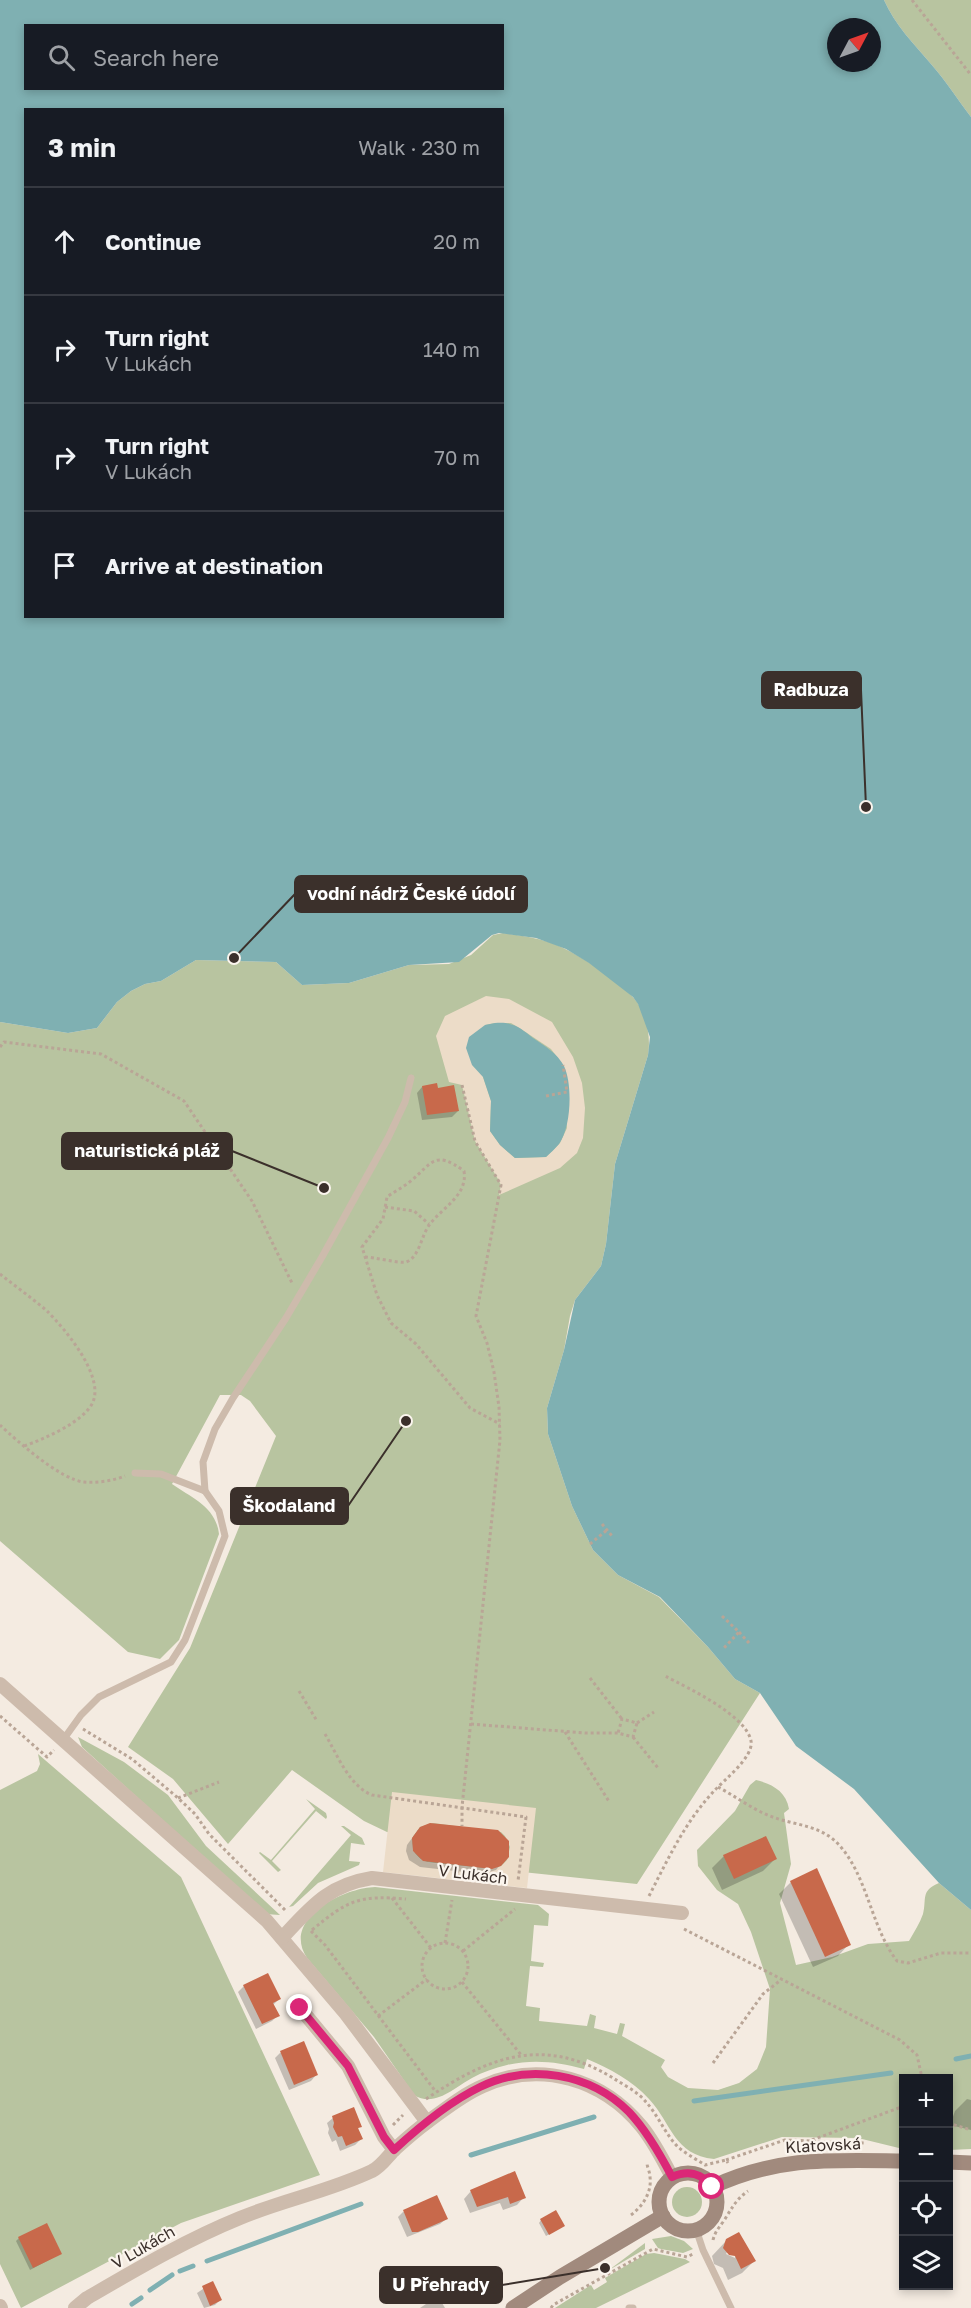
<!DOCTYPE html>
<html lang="en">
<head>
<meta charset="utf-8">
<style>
  :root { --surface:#171b24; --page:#20242c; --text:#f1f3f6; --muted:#9ea1a6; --line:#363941 }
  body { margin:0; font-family:"Golos Text",sans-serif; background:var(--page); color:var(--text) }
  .controls { position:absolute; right:18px; bottom:18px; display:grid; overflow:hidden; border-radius:0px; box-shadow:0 3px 9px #0003 }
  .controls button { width:54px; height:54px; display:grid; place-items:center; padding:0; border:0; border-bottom:2px solid var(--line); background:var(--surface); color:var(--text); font:30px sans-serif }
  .compass { position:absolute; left:827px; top:18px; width:54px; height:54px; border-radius:50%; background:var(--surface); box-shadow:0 3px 9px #0003; rotate:49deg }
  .stop { position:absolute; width:18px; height:18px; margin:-14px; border:4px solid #db2777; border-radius:50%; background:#fff }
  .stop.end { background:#db2777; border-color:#fff; box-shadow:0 2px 6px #0008 }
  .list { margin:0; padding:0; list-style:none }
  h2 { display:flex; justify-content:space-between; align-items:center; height:78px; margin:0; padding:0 24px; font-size:26px }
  h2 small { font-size:20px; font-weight:400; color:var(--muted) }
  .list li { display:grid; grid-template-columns:39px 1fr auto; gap:18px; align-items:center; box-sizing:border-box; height:108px; padding:0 24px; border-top:2px solid var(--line) }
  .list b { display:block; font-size:22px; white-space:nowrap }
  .list p { margin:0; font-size:20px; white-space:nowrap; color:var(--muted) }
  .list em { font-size:20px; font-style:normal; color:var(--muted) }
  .icon { flex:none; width:33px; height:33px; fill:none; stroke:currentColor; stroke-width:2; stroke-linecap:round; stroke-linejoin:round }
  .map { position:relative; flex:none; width:971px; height:2308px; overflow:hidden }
  .search { position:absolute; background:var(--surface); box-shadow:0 3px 9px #0003; left:24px; top:24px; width:480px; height:66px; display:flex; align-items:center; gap:15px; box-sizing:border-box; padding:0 21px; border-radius:0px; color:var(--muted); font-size:22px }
  .panel { position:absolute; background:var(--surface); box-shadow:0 3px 9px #0003; left:24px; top:108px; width:480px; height:510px; border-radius:0px }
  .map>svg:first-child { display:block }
  .green { fill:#b8c4a0 }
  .plaza { fill:#ecdcc8; fill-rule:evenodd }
  .water { fill:#7fb0b2; fill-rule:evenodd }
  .shadow { fill:#0003; fill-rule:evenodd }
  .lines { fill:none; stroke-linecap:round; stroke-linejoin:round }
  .stream { stroke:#7fb0b2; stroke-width:5 }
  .building { fill:#c8694b }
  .path { stroke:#b9a596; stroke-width:3; stroke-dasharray:3 3; stroke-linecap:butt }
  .service { stroke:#cdbbac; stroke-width:7 }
  .minor { stroke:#cdbbac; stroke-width:14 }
  .secondary { stroke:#a18a7d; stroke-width:15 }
  .route { stroke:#db2777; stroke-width:8 }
  .labels { text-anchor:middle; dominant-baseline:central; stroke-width:4.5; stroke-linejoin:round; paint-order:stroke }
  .street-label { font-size:16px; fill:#3b302b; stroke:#fbf5ee }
  .leader { fill:none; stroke:#3b302b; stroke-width:2 }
  .callout-dot { fill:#3b302b; stroke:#fbf5ee; stroke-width:2 }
  .callout { fill:#3b302b; stroke:#3b302b; stroke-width:2 }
  .callout-label { font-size:18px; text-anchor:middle; font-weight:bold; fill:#fff }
</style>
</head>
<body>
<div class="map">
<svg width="971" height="2308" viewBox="0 0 971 2308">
  <rect width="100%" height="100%" fill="#f4ebe1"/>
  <!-- green -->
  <g class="green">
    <path d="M 884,0 L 971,0 L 971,117 C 958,100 946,81 931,64 C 914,44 895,25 884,0 Z"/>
    <path d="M 503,933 C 518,935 534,937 549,942 C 573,950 622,981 637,1002 C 647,1017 651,1038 648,1055 L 615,1164 L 606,1244 L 601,1266 L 575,1300 L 570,1316 L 564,1350 L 547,1408 L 548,1434 L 572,1506 L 593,1550 L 618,1575 L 659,1597 L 708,1647 L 735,1679 L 760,1693 L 637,1884 L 426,1862 C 414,1857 410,1847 413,1835 L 387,1832 L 364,1821 L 292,1770 L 228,1844 L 173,1779 L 128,1747 L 190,1648 L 276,1436 L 250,1401 L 241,1395 L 220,1395 L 172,1484 C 192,1498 216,1507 219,1534 L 179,1640 L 160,1659 L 128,1652 L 0,1541 L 0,1022 L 68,1033 L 97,1028 L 117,1002 L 131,991 L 145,984 L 161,981 L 196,960 L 276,962 L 302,985 L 349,983 L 409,965 L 449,964 L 471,955 L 493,935 Z"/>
    <polygon points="78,1737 124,1762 168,1795 206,1846 280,1915 265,1914 82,1747"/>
    <polygon points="38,1754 181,1877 320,2175 181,2223 21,2308 0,2264 0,1790 37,1771 40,1764"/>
    <path d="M 756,1780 C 772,1784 786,1791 789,1809 L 784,1813 L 791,1864 L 780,1903 L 796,1965 L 832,1957 L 868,1944 L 909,1941 C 914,1932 920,1923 923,1914 C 927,1899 920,1891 939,1883 L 971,1910 L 971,2149 L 949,2150 L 948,2078 L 904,2078 L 903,2149 L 858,2138 L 782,2137 L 714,2159 C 674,2155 672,2124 649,2099 C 632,2080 610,2069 587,2059 L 584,2069 C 558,2062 534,2059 507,2065 C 494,2068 483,2072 472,2078 C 455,2087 435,2108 414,2095 L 374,2037 L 307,1958 C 281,1919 343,1888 375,1887 L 538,1905 L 549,1914 L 548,1926 L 534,1925 L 531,1961 L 544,1963 L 543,1967 L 530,1966 L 526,2006 L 540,2008 L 539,2021 L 587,2026 L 590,2014 L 596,2016 L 594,2028 L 617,2034 L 620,2023 L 625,2024 L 622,2036 L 665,2060 L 661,2067 L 668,2077 L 688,2088 L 718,2090 L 739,2083 L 757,2069 L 766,2047 L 770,1989 L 751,1932 L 738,1904 L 717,1890 L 698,1866 L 697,1850 L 735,1811 L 750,1785 Z"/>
    <polygon points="306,1799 326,1813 327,1817 326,1819 316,1811 272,1861 281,1870 278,1872 259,1853 260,1852 271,1860 315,1809"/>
    <polygon points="341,1826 344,1826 362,1838 365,1845 351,1843 349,1861 360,1862 359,1865 318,1883 293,1906 289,1907 351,1835"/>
    <circle cx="687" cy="2202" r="15"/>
    <polygon points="671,2236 684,2241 693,2249 683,2253 661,2249 658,2248 652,2239"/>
    <polygon points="645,2243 645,2249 609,2270"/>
    <polygon points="654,2253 685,2259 690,2262 596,2308 555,2308 591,2285 594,2290 607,2282 605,2278 646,2254"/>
  </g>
  <!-- plaza -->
  <g class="plaza">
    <path d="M 486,996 L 509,999 L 552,1022 L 573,1057 L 582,1083 L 585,1108 L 583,1138 L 577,1153 L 560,1168 L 499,1195 L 501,1185 L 498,1179 L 475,1141 L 462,1085 L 449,1082 L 436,1036 L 445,1016 ZM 495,1023 L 511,1023 L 521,1029 L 551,1049 L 563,1065 L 567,1128 L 560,1143 L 546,1157 L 515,1158 L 500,1145 L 490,1131 L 491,1101 L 483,1077 L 485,1025 Z"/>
    <path d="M 392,1792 L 536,1808 L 527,1888 L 383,1872 ZM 433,1823 L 501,1832 L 505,1836 L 510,1847 L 507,1860 L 501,1866 L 489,1869 L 430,1863 L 420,1859 L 413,1851 L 412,1838 L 420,1827 Z"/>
  </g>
  <!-- water -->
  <g class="water">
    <path d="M 0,0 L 884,0 C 895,25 914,44 931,64 C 946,81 958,100 971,117 L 971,1910 L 939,1883 L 854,1789 L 796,1746 L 760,1693 L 735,1679 L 708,1647 L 660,1597 L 618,1575 L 593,1550 L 572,1506 L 548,1434 L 547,1408 L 564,1350 L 575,1300 L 601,1266 L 606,1244 L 615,1164 L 648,1055 L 650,1037 L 638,1004 L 633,997 L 589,963 L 566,949 L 536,938 L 499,933 L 492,935 L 459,962 L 409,965 L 349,983 L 302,985 L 276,962 L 196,960 L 161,981 L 145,984 L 131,991 L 117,1002 L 97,1028 L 68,1033 L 0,1022 ZM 26,26 L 502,26 L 502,88 L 26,88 ZM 836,27 L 872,27 L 872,63 L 836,63 ZM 26,110 L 502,110 L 502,616 L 26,616 Z"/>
    <path d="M 495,1023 C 512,1021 521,1028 533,1038 C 545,1046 557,1053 564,1066 C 573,1085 571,1128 559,1144 C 555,1149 550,1153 546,1157 L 515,1158 L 500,1145 L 490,1131 L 491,1101 L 483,1077 L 472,1065 L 466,1048 L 469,1037 L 485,1025 Z"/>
  </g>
  <!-- shadow -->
  <g class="shadow">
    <polygon points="422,1087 437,1089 458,1111 452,1117 422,1120 417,1093"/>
    <polygon points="418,1830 502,1863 496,1870 482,1874 420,1867 409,1860 406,1851 407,1845"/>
    <polygon points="724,1856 775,1859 763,1871 722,1890 712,1868"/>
    <polygon points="791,1882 849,1944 838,1956 813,1967 779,1894"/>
    <polygon points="244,1986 279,1999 273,2005 278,2015 272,2021 256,2029 238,1992"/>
    <polygon points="303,2043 316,2075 311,2081 289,2090 275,2058 280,2053"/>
    <polygon points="967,2099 971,2100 971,2130 950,2125 955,2111"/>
    <polygon points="333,2118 360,2126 357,2130 361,2139 355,2145 340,2151 336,2140 332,2142 328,2133 329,2129 327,2123"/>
    <polygon points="471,2191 524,2197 517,2205 503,2210 500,2203 470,2213 464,2199"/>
    <polygon points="436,2197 446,2219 440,2224 407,2237 398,2217 403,2212"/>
    <polygon points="541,2220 560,2228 546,2236 539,2223"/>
    <polygon points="19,2238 60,2254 30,2270 16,2241"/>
    <path d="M 727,2240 L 754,2261 L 742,2273 L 728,2280 L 723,2268 L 714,2264 L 712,2256 ZM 727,2252 L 735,2255 L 735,2258 L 726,2254 Z"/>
    <polygon points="212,2283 220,2300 215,2305 204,2308 197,2293"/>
    <polygon points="438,2296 445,2308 420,2308"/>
  </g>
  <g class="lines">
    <!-- stream -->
    <g class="stream">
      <polyline points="956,2059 971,2056"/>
      <polyline points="694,2101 891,2073"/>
      <polyline points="471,2155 594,2117"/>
      <polyline points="207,2261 361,2204"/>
      <polyline points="180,2271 193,2266"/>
      <polyline points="150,2290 172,2275"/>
      <polyline points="132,2304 141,2298"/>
    </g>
  </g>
  <!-- building -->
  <g class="building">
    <polygon points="437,1083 438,1088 454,1085 459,1111 427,1115 422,1086"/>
    <polygon points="430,1823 498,1830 509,1841 509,1857 501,1866 492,1869 423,1861 413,1851 412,1838 420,1827"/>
    <polygon points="766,1836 777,1859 734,1879 723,1855"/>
    <polygon points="817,1868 851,1945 825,1957 790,1881"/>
    <polygon points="268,1973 281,1999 273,2003 280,2016 262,2024 243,1985"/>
    <polygon points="304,2041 318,2075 294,2085 280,2051"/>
    <polygon points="354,2107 362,2127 358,2128 363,2139 346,2146 342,2136 338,2137 333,2127 334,2123 332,2116"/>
    <polygon points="515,2171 526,2198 510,2204 508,2197 477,2207 470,2190"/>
    <polygon points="437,2195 448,2219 418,2232 412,2232 403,2210"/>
    <polygon points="556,2210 565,2226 549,2235 540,2219"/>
    <polygon points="47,2223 62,2254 33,2268 18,2237"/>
    <polygon points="739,2232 756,2261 741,2269 735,2256 729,2255 723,2248 726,2239"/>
    <polygon points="213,2281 222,2300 210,2306 202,2286"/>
  </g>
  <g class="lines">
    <!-- path -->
    <g class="path">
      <polyline points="912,0 971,75"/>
      <polyline points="0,1047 4,1042 101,1054 184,1101 252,1201 292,1283"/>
      <polyline points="462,1085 475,1141 501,1185 476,1316 487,1343 494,1372 499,1407 500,1440 462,1807 462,1826"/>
      <polyline points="546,1096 567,1092 563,1065"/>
      <polyline points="385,1207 414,1211 429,1224"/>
      <path d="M 365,1257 C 374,1257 401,1264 406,1262 C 420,1257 421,1235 430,1224 C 443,1207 468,1195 464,1171 C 435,1150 433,1162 412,1180 C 404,1187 395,1191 387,1197 L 383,1219 L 362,1247 L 377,1295 L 391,1323 L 416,1344 L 470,1408 L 500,1424"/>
      <path d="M 0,1274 C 15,1286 32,1298 47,1311 C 65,1329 104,1375 93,1402 C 84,1422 44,1439 24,1446"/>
      <path d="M 0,1425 C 17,1441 61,1480 84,1482 C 98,1483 112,1481 125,1476"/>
      <polyline points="602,1524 612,1536"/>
      <polyline points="590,1544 607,1530"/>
      <polyline points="722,1616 739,1632 724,1648"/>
      <polyline points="739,1632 749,1643"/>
      <polyline points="590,1678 622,1719"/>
      <polyline points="299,1691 317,1721"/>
      <polyline points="0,1716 47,1757 54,1750"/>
      <polyline points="637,1723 654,1712"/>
      <polyline points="471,1724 585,1733 618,1733 633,1737 637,1723 622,1719 618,1733"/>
      <polyline points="83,1729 132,1759 178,1798 195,1814 209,1834 287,1912"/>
      <polyline points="565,1732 610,1803"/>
      <path d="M 325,1734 C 337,1754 349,1786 372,1795 L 526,1817 L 518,1881"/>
      <polyline points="633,1737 658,1768"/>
      <path d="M 718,1787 C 735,1796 752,1809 770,1816 C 795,1826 821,1824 840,1846 C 868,1878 871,1927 897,1961 L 908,1963 L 941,1953 L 971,1953"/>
      <polyline points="178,1798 219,1782"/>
      <polyline points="457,1873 459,1866"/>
      <path d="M 649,1896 C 668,1859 685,1822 714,1791 C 724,1780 754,1757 751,1741 C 746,1715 688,1688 665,1676"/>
      <polyline points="392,1898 431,1948"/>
      <polyline points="684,1929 900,2040 917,2055 922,2078"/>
      <path d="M 312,1930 C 348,1900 359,1895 406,1899"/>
      <polyline points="311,1931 325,1945 436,2092"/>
      <polyline points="445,1943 452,1900"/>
      <circle cx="445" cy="1966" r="23"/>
      <polyline points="463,1951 515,1909"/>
      <polyline points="462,1982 522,2056"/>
      <polyline points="378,2016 427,1979"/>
      <polyline points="713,2063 763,1994 782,1979"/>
      <path d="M 426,2099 C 488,2057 543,2035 613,2078 C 624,2085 638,2092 646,2102 C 658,2115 665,2134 678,2147 C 686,2154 696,2159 705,2165 L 726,2160 L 728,2163"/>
      <polyline points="948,2123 971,2130"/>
      <polyline points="393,2125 403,2115"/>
      <polyline points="812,2140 904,2106"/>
      <polyline points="726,2160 785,2140 865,2143"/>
      <path d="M 631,2215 C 643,2206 652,2192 650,2177 C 650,2172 647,2167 647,2163"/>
      <path d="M 713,2240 C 715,2232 718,2229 723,2222 C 731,2210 735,2200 748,2191"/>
      <polyline points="551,2308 553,2305 653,2249 687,2257 693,2254"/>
    </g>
    <!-- service -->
    <g class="service">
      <polyline points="205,1491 203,1462 215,1429 233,1398 286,1318 322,1257 388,1138 405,1102 411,1078"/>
      <polyline points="63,1740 81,1715 99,1697 171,1662 185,1640 225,1536 219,1511 205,1491 161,1474 135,1473"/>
      <polyline points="696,2229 703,2250 731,2308"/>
      <polyline points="629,2308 633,2308"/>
    </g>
    <!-- minor -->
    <g class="minor">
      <polyline points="0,1684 267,1921 346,2014 427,2122"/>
      <path d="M 282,1938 C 311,1907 328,1885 372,1878 L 682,1913"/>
      <polyline points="300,2008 348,2066 384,2137 394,2150"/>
      <polyline points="0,2306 1,2308"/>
      <path d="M 75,2308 L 87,2298 C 137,2269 186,2240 240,2218 C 283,2200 330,2191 372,2171 C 381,2167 388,2156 395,2149 C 405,2140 415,2131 426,2123 C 444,2110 462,2095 483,2086 C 541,2060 603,2079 642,2127 C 654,2142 663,2160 672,2177"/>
    </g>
    <!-- secondary -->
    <g class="secondary">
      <polyline points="948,2162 971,2163"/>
      <circle cx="688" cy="2202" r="29"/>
      <path d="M 712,2187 C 778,2156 833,2160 904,2161"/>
      <polyline points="513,2308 560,2277 663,2216"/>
    </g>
  </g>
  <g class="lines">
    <!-- route -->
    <path class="route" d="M 300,2008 L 348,2066 L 384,2137 L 394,2150 C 420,2126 449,2102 480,2087 C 529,2063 590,2073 629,2112 C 647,2131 660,2154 672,2177 C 688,2170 702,2173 712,2187"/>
  </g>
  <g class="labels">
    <!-- street labels -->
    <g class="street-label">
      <text transform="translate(473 1874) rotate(7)">V Lukách</text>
      <text transform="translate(823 2145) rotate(-3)">Klatovská</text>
      <text transform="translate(143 2247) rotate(-30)">V Lukách</text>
    </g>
  </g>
  <!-- callouts -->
  <path class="leader" d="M866 807L861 690M234 958L295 894M324 1188L232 1151M406 1421L348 1506M605 2268L502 2285"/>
  <g class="callout-dot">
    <circle cx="866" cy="807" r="6"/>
    <circle cx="234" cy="958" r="6"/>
    <circle cx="324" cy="1188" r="6"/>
    <circle cx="406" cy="1421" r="6"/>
    <circle cx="605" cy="2268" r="6"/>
  </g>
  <g class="callout">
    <rect x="762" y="672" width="99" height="36" rx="6"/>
    <rect x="295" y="876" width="232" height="36" rx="6"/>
    <rect x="62" y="1133" width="170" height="36" rx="6"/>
    <rect x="231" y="1488" width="117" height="36" rx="6"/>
    <rect x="380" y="2267" width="122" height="36" rx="6"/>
  </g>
  <g class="callout-label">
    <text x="811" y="696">Radbuza</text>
    <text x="411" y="900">vodní nádrž České údolí</text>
    <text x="147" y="1157">naturistická pláž</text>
    <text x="289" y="1512">Škodaland</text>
    <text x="441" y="2291">U Přehrady</text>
  </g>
</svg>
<div class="controls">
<button>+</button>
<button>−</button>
<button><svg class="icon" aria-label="locate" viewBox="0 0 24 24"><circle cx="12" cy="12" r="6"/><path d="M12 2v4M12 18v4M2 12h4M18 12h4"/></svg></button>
<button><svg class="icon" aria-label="layers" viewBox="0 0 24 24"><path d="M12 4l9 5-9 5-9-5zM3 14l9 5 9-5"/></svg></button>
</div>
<svg class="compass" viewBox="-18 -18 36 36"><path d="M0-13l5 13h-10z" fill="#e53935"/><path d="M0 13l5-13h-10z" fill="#9ea1a6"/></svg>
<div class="stop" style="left:712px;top:2187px"></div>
<div class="stop end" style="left:300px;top:2008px"></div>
<div class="search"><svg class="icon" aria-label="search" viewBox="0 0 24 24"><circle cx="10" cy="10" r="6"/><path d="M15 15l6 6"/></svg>Search here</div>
<section class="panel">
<h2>3 min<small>Walk · 230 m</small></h2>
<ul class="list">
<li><svg class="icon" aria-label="ahead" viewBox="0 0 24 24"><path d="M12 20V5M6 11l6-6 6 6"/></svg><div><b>Continue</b></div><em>20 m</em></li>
<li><svg class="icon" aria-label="right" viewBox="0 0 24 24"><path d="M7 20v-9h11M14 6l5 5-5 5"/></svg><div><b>Turn right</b><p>V Lukách</p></div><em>140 m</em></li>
<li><svg class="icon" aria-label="right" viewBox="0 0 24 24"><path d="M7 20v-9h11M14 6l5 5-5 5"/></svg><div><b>Turn right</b><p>V Lukách</p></div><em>70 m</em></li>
<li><svg class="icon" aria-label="arrive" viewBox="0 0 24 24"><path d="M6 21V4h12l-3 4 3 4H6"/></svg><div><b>Arrive at destination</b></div></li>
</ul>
</section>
</div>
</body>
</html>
